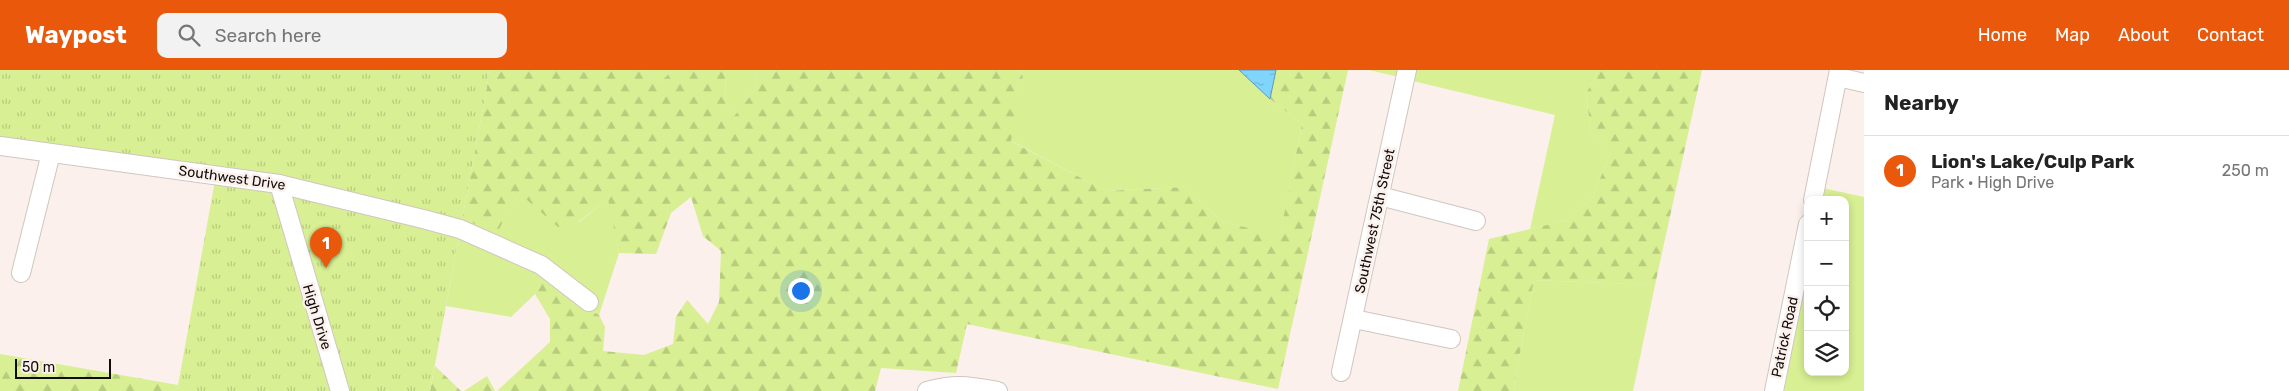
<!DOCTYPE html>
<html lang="en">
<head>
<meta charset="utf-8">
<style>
  :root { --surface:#fff; --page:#f2f2f2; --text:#222; --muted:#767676; --line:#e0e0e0; --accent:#ea580c }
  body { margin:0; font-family:Rubik,sans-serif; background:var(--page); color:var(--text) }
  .controls { position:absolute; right:15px; bottom:15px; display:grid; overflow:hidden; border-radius:10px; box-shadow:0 2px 8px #0003 }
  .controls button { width:45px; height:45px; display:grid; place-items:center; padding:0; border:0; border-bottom:1px solid var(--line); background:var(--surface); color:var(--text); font:25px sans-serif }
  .scale { position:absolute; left:15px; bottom:12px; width:96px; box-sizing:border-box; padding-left:5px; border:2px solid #0f0c0a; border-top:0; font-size:14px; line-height:18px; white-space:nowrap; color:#0f0c0a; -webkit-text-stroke:4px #fbf0eb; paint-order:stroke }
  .you { position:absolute; left:800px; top:220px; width:18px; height:18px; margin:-12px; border:4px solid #fff; border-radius:50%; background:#1a73e8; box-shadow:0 0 0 8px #1a73e833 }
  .badge { display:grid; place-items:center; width:32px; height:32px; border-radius:50%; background:var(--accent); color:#fff; font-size:16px; font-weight:700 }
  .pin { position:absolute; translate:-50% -41px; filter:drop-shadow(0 1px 2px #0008) }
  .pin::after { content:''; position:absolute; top:26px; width:18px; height:15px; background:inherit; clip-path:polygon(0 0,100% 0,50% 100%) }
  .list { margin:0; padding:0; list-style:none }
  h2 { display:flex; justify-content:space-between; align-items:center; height:65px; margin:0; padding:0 20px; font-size:21px }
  h2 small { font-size:16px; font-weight:400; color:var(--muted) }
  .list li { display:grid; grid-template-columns:32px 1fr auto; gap:15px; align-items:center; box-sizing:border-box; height:70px; padding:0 20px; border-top:1px solid var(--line) }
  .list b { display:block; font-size:19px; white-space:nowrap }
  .list p { margin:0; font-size:16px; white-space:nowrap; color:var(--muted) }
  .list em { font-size:16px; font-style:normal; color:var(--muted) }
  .icon { flex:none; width:28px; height:28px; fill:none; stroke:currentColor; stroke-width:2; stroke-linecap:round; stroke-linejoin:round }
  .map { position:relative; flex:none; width:1864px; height:321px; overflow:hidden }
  header { display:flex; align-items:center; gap:30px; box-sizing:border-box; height:70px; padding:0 25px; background:var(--accent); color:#fff }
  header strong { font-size:24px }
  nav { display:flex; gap:28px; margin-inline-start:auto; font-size:18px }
  .search { width:350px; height:45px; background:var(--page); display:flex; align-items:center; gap:12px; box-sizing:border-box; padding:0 18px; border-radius:10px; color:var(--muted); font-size:19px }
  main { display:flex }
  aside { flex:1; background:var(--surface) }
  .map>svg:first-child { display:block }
  .grass { fill:#d8ef93 }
  .forest { fill:url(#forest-firs) }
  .park { fill:url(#park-tufts) }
  .water { fill:url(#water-ripples); stroke:#5e99b3 }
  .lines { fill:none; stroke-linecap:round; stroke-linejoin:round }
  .minor-casing { stroke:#d0c6c0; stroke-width:20 }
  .minor { stroke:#fff; stroke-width:18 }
  .labels { text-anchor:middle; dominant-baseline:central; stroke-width:5; stroke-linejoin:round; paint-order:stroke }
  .street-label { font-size:14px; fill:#0f0c0a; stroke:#fbf0eb }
</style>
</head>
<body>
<header>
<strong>Waypost</strong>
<div class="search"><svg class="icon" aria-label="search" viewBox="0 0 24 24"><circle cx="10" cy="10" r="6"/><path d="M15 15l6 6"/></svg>Search here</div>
<nav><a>Home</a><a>Map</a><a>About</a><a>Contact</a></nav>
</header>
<main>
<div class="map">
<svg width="1864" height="321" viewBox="0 0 1864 321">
  <defs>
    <pattern id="forest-firs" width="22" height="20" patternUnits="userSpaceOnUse" patternTransform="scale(1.25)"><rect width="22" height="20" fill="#d8ef93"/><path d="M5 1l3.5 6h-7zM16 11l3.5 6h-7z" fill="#b8cc7d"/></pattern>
    <pattern id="park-tufts" width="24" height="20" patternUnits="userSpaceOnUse" patternTransform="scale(1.25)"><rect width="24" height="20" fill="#d8ef93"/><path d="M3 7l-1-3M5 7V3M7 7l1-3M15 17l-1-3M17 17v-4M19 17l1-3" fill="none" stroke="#b8cc7d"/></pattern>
    <pattern id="water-ripples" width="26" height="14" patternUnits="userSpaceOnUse" patternTransform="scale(1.25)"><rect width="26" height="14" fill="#80d5fc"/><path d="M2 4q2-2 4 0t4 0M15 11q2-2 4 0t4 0" fill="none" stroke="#6db6d7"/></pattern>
  </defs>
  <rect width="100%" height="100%" fill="#fbf0eb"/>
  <!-- grass -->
  <g class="grass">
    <polygon points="642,0 673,0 660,12"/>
    <polygon points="726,0 757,0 755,20 732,50 725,29"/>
    <polygon points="1017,0 1239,0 1270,29 1302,54 1280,166 1223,152 1183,117 1106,121 1010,70 1023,6"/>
    <polygon points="1369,0 1401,0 1399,7"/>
    <polygon points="1416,0 1598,0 1586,24 1591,62 1610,83 1593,127 1567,150 1530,159 1555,45 1413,11"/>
    <polygon points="1823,118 1864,127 1864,321 1784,321 1808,198 1808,302 1845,302 1845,130 1821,130"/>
    <polygon points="519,123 579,152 609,128 619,183 599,245 568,227 542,208 535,224 511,247 446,236 462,150 498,160"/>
    <polygon points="1534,210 1655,215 1633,321 1515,321 1514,314"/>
  </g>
  <!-- forest -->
  <g class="forest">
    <polygon points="490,0 642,0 660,12 673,0 726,0 725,29 732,49 755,20 757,0 1017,0 1023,6 1011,71 1106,121 1183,117 1223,152 1280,165 1302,54 1270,29 1276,0 1348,0 1278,319 967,254 956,303 881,298 875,321 497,321 550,272 550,249 535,224 542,208 568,227 599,245 605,257 603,281 644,285 673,274 676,247 687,230 708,254 719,232 721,181 703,166 691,127 671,143 656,184 619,183 608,129 578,152 558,157 519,123 498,161 462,150"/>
    <polygon points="1598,0 1702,0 1655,215 1534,210 1514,314 1515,321 1458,321 1489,169 1567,150 1593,127 1610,83 1591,62 1586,24"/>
    <polygon points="0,284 178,315 177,321 0,321"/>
    <polygon points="435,296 461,321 430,321"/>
    <polygon points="487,306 495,321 464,321"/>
  </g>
  <!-- park -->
  <polygon class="park" points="0,0 490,0 430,321 177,321 216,105 0,76"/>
  <!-- water -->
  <polygon class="water" points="1239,0 1276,0 1270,29"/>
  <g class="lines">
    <defs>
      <g id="minor">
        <polyline points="1838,7 1864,13"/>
        <polyline points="0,76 279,114 423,149 460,159 541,195 589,232"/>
        <polyline points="279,114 340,321"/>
        <polyline points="1380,126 1476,151"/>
        <polyline points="1813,130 1839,0"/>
        <polyline points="21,203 51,83"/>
        <polyline points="1354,249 1451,269"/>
        <polyline points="1341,302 1407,0"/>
        <path d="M 927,321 C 956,313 969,316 998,321"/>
        <polyline points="1774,321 1808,154"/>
      </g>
    </defs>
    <!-- minor casing -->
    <use href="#minor" class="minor-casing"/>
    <!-- minor -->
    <use href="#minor" class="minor"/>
  </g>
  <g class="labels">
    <!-- street labels -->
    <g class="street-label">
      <text transform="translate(232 108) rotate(8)">Southwest Drive</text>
      <text transform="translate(1375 151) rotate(-78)">Southwest 75th Street</text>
      <text transform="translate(317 247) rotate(73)">High Drive</text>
      <text transform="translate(1785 267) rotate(-78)">Patrick Road</text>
    </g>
  </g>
</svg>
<div class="controls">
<button>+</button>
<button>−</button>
<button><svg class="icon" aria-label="locate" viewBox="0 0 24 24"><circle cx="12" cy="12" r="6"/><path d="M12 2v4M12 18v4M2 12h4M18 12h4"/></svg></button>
<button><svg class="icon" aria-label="layers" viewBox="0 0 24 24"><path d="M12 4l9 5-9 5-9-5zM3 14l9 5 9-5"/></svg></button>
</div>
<div class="scale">50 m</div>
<div class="you"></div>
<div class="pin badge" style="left:326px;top:198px">1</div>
</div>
<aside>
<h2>Nearby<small></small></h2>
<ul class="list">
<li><span class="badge">1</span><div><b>Lion's Lake/Culp Park</b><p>Park · High Drive</p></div><em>250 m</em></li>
</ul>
</aside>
</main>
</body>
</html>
